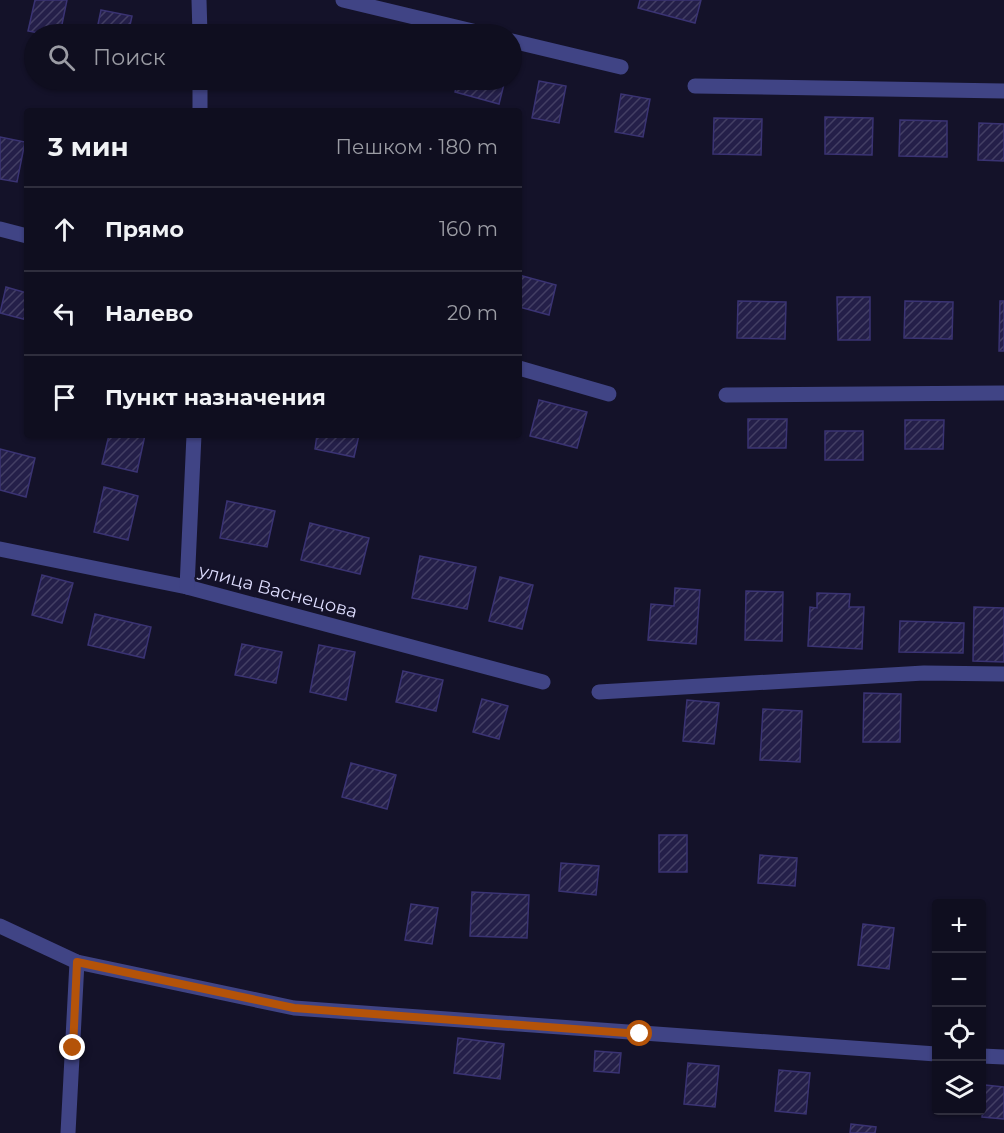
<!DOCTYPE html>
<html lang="ru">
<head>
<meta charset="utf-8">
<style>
  :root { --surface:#0f0e1f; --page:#1d1c2c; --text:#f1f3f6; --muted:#9b9ca4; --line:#2f2e3d }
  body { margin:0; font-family:Montserrat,sans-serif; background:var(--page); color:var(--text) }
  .controls { position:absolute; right:18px; bottom:18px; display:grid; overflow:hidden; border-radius:6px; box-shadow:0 2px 4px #0004 }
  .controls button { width:54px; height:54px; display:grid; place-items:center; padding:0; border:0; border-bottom:2px solid var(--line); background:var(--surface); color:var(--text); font:30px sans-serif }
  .stop { position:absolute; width:18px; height:18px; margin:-14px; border:4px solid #b45309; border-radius:50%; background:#fff }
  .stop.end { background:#b45309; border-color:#fff; box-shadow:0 2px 6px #0008 }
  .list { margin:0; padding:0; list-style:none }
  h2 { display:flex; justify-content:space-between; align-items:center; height:78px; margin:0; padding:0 24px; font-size:26px }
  h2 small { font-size:20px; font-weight:400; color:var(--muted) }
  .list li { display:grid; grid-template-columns:39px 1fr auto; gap:18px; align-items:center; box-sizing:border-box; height:84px; padding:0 24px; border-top:2px solid var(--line) }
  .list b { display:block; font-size:22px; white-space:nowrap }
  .list em { font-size:20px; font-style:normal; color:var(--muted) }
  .icon { flex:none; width:33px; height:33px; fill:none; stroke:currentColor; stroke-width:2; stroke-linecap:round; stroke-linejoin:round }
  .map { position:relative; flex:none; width:1004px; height:1133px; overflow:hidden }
  .search { position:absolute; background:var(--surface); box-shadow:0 2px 4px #0004; left:24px; top:24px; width:498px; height:66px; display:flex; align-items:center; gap:15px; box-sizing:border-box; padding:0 21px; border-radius:33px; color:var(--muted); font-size:22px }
  .panel { position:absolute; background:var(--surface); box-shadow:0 2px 4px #0004; left:24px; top:108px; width:498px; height:330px; border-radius:6px }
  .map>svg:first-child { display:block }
  .building { fill:url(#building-hatch); stroke:#3a3373; stroke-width:1.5 }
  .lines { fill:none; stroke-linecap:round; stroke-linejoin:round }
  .minor { stroke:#404485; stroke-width:15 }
  .route { stroke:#b45309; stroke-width:8 }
  .labels { text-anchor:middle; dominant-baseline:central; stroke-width:4.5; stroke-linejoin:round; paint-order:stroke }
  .street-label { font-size:18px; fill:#dddcfd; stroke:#141229 }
</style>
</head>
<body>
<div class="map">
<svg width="1004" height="1133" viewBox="0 0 1004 1133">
  <defs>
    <pattern id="building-hatch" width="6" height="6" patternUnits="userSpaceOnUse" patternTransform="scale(1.5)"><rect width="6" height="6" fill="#241f49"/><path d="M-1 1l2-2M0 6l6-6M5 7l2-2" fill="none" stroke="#433f64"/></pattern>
  </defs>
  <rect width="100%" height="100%" fill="#141229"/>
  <!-- building -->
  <g class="building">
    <polygon points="35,0 67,0 60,34 44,34 28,31"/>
    <polygon points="640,0 701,0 695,23 638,8"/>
    <polygon points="101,10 132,16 128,34 96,34"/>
    <polygon points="458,80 505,80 499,104 455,92"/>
    <polygon points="539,81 566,86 559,123 532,118"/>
    <polygon points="621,94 650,99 643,137 615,132"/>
    <polygon points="825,117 873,118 872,155 825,154"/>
    <polygon points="714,118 762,119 761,155 713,154"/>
    <polygon points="900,120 947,121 947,157 899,156"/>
    <polygon points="979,123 1004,124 1004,161 978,160"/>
    <polygon points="0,137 25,142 17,182 0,179"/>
    <polygon points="519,275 556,285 549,315 519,307"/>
    <polygon points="6,287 27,293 27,320 0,313"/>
    <polygon points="837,297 870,297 870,340 838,340"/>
    <polygon points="738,301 786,302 785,339 737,338"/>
    <polygon points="905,301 953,302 952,339 904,338"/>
    <polygon points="1000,301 1004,301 1004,351 999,351"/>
    <polygon points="539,400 587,412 577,448 530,436"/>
    <polygon points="748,419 787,419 786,448 748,448"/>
    <polygon points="905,420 944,420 943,449 905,449"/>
    <rect x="825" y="431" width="38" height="29"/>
    <polygon points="109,435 145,435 137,472 102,464"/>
    <polygon points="317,435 359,435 354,457 315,449"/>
    <polygon points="0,449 35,458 26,497 0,490"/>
    <polygon points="104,487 138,496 128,540 94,532"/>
    <polygon points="227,501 275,511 267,547 220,538"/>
    <polygon points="310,523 369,538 360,574 301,560"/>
    <polygon points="420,556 476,567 467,609 412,598"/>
    <polygon points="42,575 73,583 62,623 32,615"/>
    <polygon points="500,577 533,585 522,629 489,621"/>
    <polygon points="675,588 700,590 696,644 648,640 651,604 674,606"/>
    <polygon points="746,591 783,592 782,641 745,640"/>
    <polygon points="817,593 850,594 849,607 864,607 862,649 808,646 810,607 817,608"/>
    <polygon points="974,607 1004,608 1004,662 973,661"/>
    <polygon points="95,614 151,627 144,658 88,645"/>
    <polygon points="900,621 964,623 963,653 899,652"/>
    <polygon points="242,644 282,652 276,683 235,675"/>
    <polygon points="319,645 355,652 346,700 310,692"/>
    <polygon points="403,671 443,680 436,711 396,702"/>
    <polygon points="864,693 901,694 900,742 863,742"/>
    <polygon points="482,699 508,706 499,739 473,732"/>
    <polygon points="687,700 719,703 714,744 683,741"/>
    <polygon points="763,709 802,711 800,762 760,760"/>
    <polygon points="351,763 396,775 387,809 342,797"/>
    <rect x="659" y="835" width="28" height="37"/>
    <polygon points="760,855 797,858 795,886 758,883"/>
    <polygon points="561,863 599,866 596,895 559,891"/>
    <polygon points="472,892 529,895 527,938 470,936"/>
    <polygon points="411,904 438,908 432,944 405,940"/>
    <polygon points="863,924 894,928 889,969 858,965"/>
    <polygon points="458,1038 504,1044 500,1079 454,1073"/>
    <polygon points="595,1051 621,1053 619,1073 594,1071"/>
    <polygon points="688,1063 719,1066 715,1107 684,1104"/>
    <polygon points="779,1070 810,1073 806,1114 775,1111"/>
    <polygon points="985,1085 1004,1087 1004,1119 982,1117"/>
    <polygon points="851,1124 876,1127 875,1133 850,1133"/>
  </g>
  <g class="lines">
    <!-- minor -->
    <g class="minor">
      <polyline points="199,0 200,34"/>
      <polyline points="343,0 485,34"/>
      <polyline points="512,41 621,67"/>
      <polyline points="200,80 200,111"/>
      <polyline points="695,86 1004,91"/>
      <polyline points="0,229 27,236"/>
      <polyline points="519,368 609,394"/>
      <polyline points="726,395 1004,393"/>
      <polyline points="0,549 187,587 543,682"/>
      <polyline points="187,587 194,435"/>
      <polyline points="599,692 924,673 1004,674"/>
      <polyline points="0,926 77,962 294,1008 936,1054"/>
      <polyline points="982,1056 1004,1057"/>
      <polyline points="68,1133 77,962"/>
    </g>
  </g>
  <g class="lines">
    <!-- route -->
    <polyline class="route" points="73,1048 77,962 294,1008 640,1034"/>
  </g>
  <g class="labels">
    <!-- street labels -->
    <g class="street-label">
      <text transform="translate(278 591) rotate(15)">улица Васнецова</text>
    </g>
  </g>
</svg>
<div class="controls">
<button>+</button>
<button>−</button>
<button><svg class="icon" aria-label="locate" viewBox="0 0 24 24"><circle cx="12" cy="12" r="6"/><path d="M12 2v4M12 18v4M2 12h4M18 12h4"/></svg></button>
<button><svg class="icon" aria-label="layers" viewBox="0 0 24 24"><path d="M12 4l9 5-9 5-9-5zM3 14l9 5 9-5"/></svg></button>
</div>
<div class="stop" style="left:640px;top:1034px"></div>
<div class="stop end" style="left:73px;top:1048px"></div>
<div class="search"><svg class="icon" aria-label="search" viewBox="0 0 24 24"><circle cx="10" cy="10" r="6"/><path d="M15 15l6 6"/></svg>Поиск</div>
<section class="panel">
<h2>3 мин<small>Пешком · 180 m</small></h2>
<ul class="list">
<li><svg class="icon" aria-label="ahead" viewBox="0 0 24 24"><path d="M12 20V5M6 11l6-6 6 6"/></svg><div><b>Прямо</b></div><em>160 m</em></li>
<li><svg class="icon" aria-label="left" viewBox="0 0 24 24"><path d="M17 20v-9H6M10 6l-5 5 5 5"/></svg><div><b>Налево</b></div><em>20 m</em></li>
<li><svg class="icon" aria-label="arrive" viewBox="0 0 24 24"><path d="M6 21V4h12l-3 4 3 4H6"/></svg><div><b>Пункт назначения</b></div></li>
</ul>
</section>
</div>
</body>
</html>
